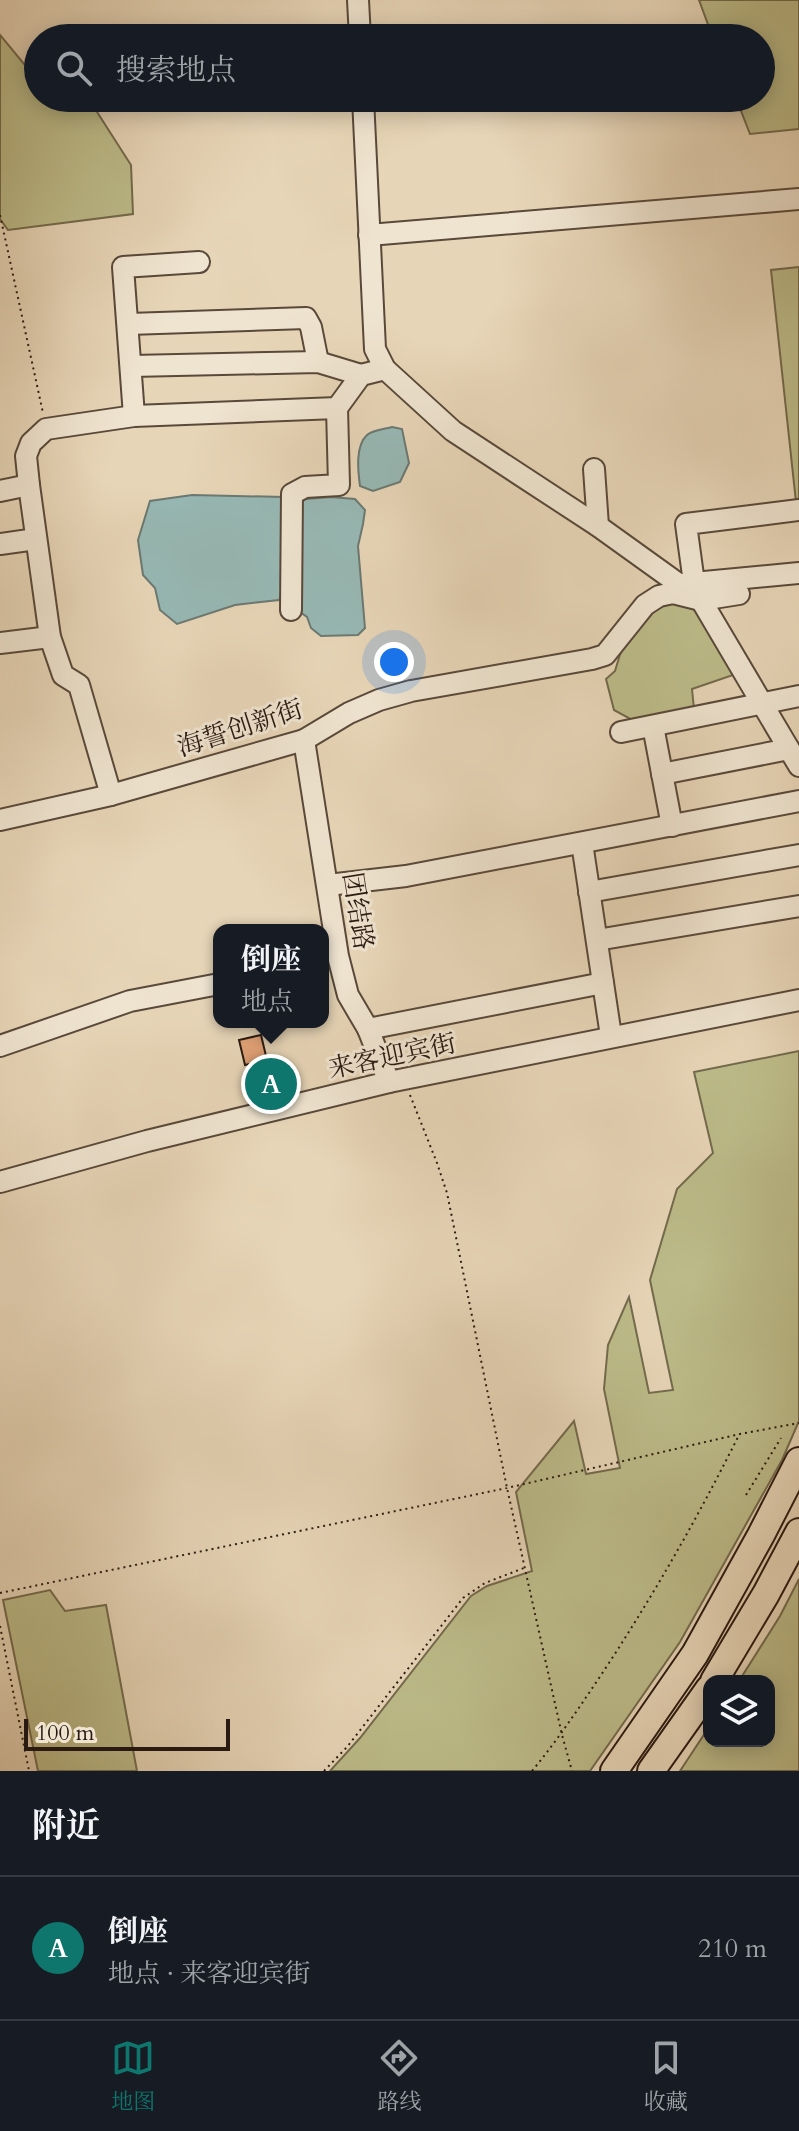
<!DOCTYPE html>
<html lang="zh">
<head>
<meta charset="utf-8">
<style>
  :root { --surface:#171b24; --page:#20242c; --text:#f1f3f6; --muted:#9ea1a6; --line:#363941; --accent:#0f766e }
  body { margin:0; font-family:Cardo,"Noto Serif SC",serif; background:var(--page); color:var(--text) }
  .controls { position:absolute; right:24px; bottom:24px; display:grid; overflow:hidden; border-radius:16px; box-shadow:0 4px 20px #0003 }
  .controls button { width:72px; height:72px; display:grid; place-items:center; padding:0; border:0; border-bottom:2px solid var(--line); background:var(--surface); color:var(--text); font:40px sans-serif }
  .scale { position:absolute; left:24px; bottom:20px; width:206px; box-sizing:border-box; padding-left:8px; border:4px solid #2a1a11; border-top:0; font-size:22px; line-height:28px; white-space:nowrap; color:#2a1a11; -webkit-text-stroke:6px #efe4d0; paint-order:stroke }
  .you { position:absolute; left:394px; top:662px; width:28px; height:28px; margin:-20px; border:6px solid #fff; border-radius:50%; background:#1a73e8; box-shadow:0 0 0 12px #1a73e833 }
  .badge { display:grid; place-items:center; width:52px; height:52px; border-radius:50%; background:var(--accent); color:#fff; font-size:26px; font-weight:700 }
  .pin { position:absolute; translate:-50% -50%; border:4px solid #fff; box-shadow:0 2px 8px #0006 }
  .popup { position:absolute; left:213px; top:924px; width:116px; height:104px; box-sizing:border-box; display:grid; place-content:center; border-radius:16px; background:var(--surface); filter:drop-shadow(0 2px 6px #0005); font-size:26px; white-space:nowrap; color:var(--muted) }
  .popup b { font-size:30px; color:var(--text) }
  .popup::after { content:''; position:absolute; left:50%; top:100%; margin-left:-16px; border:16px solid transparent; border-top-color:var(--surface) }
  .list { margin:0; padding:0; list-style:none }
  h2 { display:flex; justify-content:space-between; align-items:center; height:104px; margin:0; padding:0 32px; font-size:34px }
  h2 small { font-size:26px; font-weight:400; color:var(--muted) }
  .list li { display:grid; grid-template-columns:52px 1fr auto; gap:24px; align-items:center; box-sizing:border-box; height:144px; padding:0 32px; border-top:2px solid var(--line) }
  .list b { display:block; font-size:30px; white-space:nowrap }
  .list p { margin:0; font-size:26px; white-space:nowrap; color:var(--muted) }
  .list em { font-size:26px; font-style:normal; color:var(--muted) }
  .icon { flex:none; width:44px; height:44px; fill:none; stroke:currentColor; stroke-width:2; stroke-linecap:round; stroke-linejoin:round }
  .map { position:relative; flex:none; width:799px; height:1771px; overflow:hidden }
  .search { position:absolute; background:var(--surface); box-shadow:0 4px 20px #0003; left:24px; right:24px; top:24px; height:88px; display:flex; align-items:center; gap:20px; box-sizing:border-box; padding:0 28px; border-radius:44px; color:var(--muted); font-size:30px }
  .sheet { height:248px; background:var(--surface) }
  nav { display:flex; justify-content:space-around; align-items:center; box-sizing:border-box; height:112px; border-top:2px solid var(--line); background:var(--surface); font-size:22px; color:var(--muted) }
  nav a { display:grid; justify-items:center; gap:4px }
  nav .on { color:var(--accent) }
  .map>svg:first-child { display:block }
  .green { fill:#bcbb89; stroke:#736a4d; stroke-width:2 }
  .water { fill:#97b8b4; stroke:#6b7973; stroke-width:2 }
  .building { fill:#dfa075; stroke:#2a1a11; stroke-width:2 }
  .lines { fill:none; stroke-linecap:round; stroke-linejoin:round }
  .minor-casing { stroke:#59493a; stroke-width:24 }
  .major-casing { stroke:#2a1a11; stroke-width:30 }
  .path { stroke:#2a1a11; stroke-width:2; stroke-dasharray:2 4; stroke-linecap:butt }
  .minor { stroke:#efe4d0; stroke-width:20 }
  .major { stroke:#e7d5b7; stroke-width:26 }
  .labels { text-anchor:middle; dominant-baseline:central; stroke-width:6; stroke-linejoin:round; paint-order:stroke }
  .street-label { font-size:26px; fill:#2a1a11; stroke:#efe4d0 }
</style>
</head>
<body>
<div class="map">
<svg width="799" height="1771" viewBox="0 0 799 1771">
  <rect width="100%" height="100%" fill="#e7d5b7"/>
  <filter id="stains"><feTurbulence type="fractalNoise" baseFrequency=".0025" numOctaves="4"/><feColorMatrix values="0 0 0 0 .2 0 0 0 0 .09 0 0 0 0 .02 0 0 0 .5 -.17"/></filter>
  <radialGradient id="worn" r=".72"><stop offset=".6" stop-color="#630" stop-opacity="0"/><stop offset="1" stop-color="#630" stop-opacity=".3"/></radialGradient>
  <!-- green -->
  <g class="green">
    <polygon points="699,0 799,0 799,129 750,134 736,98 761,98 761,38 713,38"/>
    <polygon points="0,35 24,64 38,73 38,98 75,98 81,109 90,101 131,165 133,214 8,230 0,219"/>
    <polygon points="799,267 799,501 796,502 771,270"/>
    <polygon points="678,601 694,606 736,674 692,689 694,709 634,721 614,710 606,679 615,671 622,648 655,609"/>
    <polygon points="799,1051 799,1421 782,1460 680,1642 590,1771 330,1771 360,1738 471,1596 487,1586 532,1571 516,1492 574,1421 586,1474 620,1468 604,1389 608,1345 629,1297 649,1393 673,1390 650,1280 677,1189 713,1153 694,1072"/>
    <polygon points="799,1579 799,1771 680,1771 709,1727 709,1741 769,1741 769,1681 739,1681 780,1616"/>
    <polygon points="50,1590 65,1611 106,1605 137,1771 38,1771 3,1600"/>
  </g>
  <!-- water -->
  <g class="water">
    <path d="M 392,427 L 402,429 L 409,463 L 400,482 L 373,491 L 360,486 C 358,471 355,446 367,435 C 373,430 385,429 392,427 Z"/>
    <polygon points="192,495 284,497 288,582 279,600 235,605 177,624 160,610 155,588 143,575 138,540 150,501"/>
    <polygon points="331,497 355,499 365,510 363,524 358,546 365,628 358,635 321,636 311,628 307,617 300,612 300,503 306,499"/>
  </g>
  <!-- building -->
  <g class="building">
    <polygon points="261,1035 267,1060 245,1065 239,1040"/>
    <polygon points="272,1070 277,1096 270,1097 265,1071"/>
  </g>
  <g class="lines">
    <defs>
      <g id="minor">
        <polyline points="358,0 360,38"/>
        <polyline points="363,98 375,349 385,369 453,431 598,526 701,600 799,766"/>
        <polyline points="369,235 799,199"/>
        <polyline points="129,324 306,318 311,327 318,362"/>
        <polyline points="132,366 318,362 361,375"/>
        <polyline points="134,416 123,267 199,262"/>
        <polyline points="594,469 598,526"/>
        <polyline points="0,491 29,485"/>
        <polyline points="0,544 36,539"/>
        <polyline points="694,583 686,524 799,510"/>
        <polyline points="683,584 799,573"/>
        <polyline points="291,610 292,494 305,487 339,485 337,408"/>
        <polyline points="0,643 50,637"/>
        <polyline points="653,726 672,826"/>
        <polyline points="621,732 799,696"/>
        <polyline points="304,740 338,956 348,995 368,1029 389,1082"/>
        <polyline points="662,774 789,749"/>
        <polyline points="111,795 79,685 63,675 50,637 29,485 26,456 31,443 46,429 134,416 337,408 361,375 385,369"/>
        <polyline points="0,820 111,795 304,740 349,713 379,700 411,691 592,659 605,655 645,605 659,596 673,593 701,600 739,594"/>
        <polyline points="582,843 611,1036"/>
        <polyline points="328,885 406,876 799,801"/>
        <polyline points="589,892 799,855"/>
        <polyline points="597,940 799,906"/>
        <polyline points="368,1029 603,983"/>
        <polyline points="0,1046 130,1001 219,984"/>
        <polyline points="0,1182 147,1141 389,1082 799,1000"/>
      </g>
      <g id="major">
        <polyline points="714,1681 766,1594 799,1532"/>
        <polyline points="614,1771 695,1654 761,1535 799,1461"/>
        <polyline points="651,1771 709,1689"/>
      </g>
    </defs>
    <!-- minor casing -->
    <use href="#minor" class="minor-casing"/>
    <!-- major casing -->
    <use href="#major" class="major-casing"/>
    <!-- path -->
    <g class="path">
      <polyline points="0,215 43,413"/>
      <polyline points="410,1095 437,1163 447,1193 507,1488 562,1735 572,1771"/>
      <polyline points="746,1495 781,1438"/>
      <polyline points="0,1593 507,1488 740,1434 799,1423"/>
      <polyline points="0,1626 29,1771"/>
      <polyline points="324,1771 347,1747 463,1598 485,1583 524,1568"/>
      <path d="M 532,1771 C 560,1737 583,1702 607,1666 C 656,1591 699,1515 739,1435"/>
    </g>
    <!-- minor -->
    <use href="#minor" class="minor"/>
    <!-- major -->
    <use href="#major" class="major"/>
  </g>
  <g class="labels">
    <!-- street labels -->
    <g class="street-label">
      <text transform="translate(240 728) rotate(-18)">海誓创新街</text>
      <text transform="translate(358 911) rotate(81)">团结路</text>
      <text transform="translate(392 1056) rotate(-12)">来客迎宾街</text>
    </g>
  </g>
  <rect width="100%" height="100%" filter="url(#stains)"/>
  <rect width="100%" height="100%" fill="url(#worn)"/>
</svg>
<div class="controls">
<button><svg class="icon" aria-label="layers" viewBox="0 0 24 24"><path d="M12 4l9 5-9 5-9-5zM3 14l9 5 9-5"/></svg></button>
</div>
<div class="scale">100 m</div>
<div class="you"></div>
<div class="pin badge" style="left:271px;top:1084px">A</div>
<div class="popup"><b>倒座</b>地点</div>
<div class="search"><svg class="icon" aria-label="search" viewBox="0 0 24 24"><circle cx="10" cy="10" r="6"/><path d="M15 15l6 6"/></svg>搜索地点</div>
</div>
<section class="sheet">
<h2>附近<small></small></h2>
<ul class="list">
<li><span class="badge">A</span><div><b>倒座</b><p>地点 · 来客迎宾街</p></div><em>210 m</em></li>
</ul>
</section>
<nav>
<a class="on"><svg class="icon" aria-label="map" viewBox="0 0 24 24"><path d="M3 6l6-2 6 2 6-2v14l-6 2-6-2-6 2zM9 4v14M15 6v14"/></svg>地图</a>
<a><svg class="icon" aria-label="directions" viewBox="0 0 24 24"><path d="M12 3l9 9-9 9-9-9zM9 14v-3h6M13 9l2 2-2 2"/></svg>路线</a>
<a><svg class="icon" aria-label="saved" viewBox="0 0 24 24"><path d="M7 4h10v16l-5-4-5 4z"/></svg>收藏</a>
</nav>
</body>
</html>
